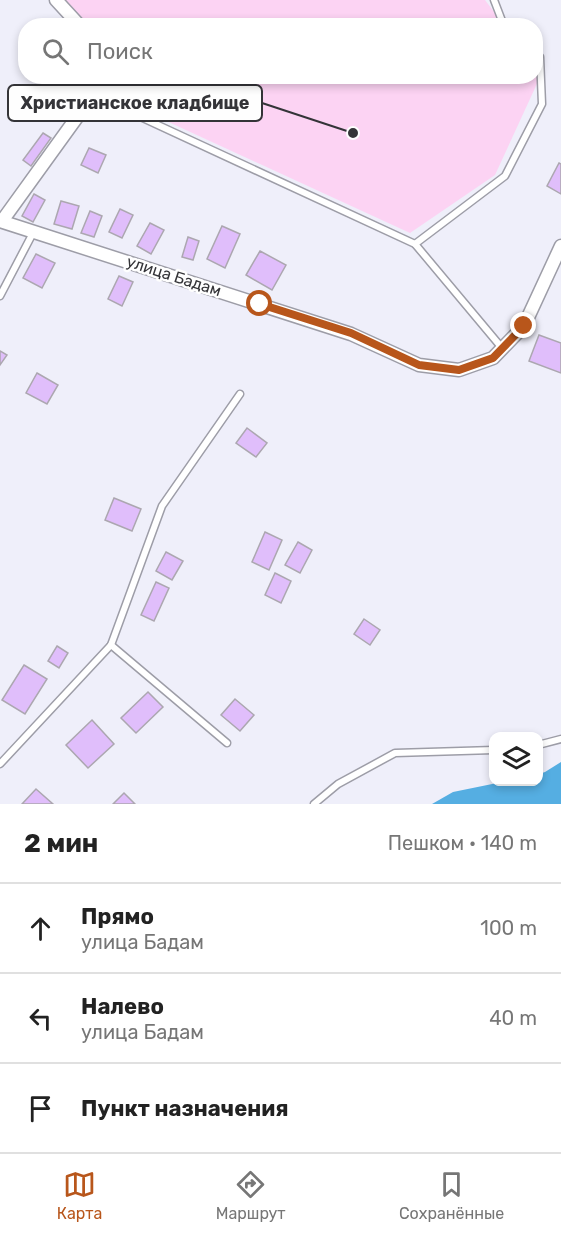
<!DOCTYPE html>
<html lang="ru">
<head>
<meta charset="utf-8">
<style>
  :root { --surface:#fff; --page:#f6f6f6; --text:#222; --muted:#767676; --line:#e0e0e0; --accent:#b8561b }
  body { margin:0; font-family:Rubik,sans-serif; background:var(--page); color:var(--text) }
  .controls { position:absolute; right:18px; bottom:18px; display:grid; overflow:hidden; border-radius:12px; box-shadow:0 3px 9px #0003 }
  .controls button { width:54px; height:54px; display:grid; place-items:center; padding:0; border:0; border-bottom:2px solid var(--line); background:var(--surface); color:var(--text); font:30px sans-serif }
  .stop { position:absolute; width:18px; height:18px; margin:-14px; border:4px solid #b8561b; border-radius:50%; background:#fff }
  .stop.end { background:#b8561b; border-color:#fff; box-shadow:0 2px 6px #0008 }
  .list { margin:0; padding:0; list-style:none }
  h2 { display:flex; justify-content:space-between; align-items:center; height:78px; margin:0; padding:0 24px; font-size:26px }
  h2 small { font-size:20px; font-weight:400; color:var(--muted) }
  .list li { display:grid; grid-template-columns:39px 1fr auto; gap:18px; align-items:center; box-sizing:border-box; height:90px; padding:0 24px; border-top:2px solid var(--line) }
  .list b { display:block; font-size:22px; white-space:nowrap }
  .list p { margin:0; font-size:20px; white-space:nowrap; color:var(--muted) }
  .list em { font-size:20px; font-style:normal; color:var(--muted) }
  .icon { flex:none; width:33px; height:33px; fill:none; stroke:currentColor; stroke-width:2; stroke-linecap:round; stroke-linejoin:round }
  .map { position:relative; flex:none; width:561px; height:804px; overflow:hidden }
  .search { position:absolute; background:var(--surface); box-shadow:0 3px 9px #0003; left:18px; right:18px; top:18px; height:66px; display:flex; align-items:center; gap:15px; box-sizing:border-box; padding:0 21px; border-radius:24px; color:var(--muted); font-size:22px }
  .sheet { height:348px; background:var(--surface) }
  nav { display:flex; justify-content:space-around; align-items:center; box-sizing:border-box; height:84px; border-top:2px solid var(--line); background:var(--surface); font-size:16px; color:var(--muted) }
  nav a { display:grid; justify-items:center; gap:3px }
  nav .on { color:var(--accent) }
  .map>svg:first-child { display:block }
  .green { fill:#fcd3f3 }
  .water { fill:#55aee2 }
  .building { fill:#e0befb; stroke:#aca7b0; stroke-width:1.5 }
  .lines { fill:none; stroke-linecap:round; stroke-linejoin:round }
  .lane-casing { stroke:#9d9da7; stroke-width:9 }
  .street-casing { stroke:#9d9da7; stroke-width:15 }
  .lane { stroke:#fff; stroke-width:6 }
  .street { stroke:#fff; stroke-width:12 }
  .route { stroke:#b8561b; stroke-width:8 }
  .labels { text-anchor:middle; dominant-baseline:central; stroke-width:5; stroke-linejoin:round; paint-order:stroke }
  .street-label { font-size:16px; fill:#343438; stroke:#fefefe }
  .leader { fill:none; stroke:#343438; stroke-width:2 }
  .callout-dot { fill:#343438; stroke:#fefefe; stroke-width:2 }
  .callout { fill:#fefefe; stroke:#343438; stroke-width:2 }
  .callout-label { font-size:18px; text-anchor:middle; font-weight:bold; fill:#343438 }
</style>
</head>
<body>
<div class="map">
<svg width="561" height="804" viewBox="0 0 561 804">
  <rect width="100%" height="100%" fill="#efeffa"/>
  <!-- green -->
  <g class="green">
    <polygon points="66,0 485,0 504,25 75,25"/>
    <polygon points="536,67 541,75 495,175 410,233 99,90 94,77 536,76"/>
  </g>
  <!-- water -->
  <polygon class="water" points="561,762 561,804 432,804 453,792 502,782 538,782 539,774 545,772"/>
  <!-- building -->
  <g class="building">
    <polygon points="43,133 51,138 31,166 23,160"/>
    <polygon points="89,148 106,155 98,173 81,165"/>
    <polygon points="559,163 561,164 561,194 547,186"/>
    <polygon points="34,194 45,200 33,222 22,216"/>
    <polygon points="61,201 79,206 72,229 54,224"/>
    <polygon points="120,209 133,215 122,238 109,232"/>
    <polygon points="90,211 102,216 94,237 81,233"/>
    <polygon points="150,223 164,230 151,254 137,246"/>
    <polygon points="222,226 240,234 225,268 207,259"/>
    <polygon points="188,237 199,241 193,260 182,257"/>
    <polygon points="260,251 286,265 272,290 246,275"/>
    <polygon points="36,254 55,263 42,288 23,278"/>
    <polygon points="119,276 133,282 122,306 108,299"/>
    <polygon points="539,335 561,343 561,373 529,361"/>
    <polygon points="0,351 7,355 0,365"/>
    <polygon points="37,373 58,385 47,404 26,393"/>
    <polygon points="247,428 267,443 256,457 236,443"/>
    <polygon points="114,498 141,509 132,531 105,520"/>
    <polygon points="265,532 282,540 269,570 252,562"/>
    <polygon points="298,542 312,550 300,573 285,565"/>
    <polygon points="166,552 183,561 172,580 156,571"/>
    <polygon points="275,573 291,581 281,603 265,595"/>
    <polygon points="156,582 169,588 154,621 141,615"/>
    <polygon points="364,619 380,630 370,645 354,634"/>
    <polygon points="57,646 68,653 59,668 48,661"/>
    <polygon points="24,665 47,679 25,714 2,700"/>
    <polygon points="148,692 163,707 136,733 121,718"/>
    <polygon points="235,699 254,715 240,731 221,715"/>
    <polygon points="92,720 114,744 88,768 66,745"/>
    <polygon points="36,789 53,804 22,804"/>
    <polygon points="124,793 135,804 113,804"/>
  </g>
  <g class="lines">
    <defs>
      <g id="lane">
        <polyline points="494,0 504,26"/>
        <polyline points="93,95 415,244 502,348"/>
        <polyline points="415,244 505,176 542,104 540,57 536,53"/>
        <polyline points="0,296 34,231"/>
        <polyline points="111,645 227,743"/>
        <polyline points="538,745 561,739"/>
        <polyline points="0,764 111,645 162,506 240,394"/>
        <polyline points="314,804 338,784 395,753 494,750"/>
      </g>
      <g id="street">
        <polyline points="56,0 80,26"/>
        <polyline points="0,221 351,334 419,365 459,370 493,358 524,326 561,246"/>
        <polyline points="2,221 93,95 95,76"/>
      </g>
    </defs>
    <!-- lane casing -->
    <use href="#lane" class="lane-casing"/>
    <!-- street casing -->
    <use href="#street" class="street-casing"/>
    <!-- lane -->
    <use href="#lane" class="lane"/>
    <!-- street -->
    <use href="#street" class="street"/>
  </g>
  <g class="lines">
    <!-- route -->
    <polyline class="route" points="260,304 351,333 419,365 459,370 493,358 524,326"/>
  </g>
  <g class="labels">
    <!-- street labels -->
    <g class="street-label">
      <text transform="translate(174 276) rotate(18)">улица Бадам</text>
    </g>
  </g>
  <!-- callouts -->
  <path class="leader" d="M353 133L262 103"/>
  <circle class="callout-dot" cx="353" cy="133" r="6"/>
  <rect class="callout" x="8" y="85" width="254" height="36" rx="6"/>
  <g class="callout-label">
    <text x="135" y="109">Христианское кладбище</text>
  </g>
</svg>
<div class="controls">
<button><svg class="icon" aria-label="layers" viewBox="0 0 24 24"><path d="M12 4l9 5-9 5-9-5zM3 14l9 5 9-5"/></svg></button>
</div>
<div class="stop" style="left:260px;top:304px"></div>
<div class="stop end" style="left:524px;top:326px"></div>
<div class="search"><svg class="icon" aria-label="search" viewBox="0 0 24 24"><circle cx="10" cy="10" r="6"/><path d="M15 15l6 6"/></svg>Поиск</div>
</div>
<section class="sheet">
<h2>2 мин<small>Пешком · 140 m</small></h2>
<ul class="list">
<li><svg class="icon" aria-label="ahead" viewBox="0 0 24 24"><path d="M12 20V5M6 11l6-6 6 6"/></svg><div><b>Прямо</b><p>улица Бадам</p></div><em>100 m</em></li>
<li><svg class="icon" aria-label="left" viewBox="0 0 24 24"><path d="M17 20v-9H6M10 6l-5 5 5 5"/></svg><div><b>Налево</b><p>улица Бадам</p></div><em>40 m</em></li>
<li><svg class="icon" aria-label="arrive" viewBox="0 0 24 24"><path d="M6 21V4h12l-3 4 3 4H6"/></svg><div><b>Пункт назначения</b></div></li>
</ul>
</section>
<nav>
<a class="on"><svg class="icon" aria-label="map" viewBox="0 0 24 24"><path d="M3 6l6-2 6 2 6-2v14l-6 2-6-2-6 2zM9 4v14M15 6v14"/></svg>Карта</a>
<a><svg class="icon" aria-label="directions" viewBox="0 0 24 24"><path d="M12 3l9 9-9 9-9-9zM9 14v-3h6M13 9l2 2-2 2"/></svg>Маршрут</a>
<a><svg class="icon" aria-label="saved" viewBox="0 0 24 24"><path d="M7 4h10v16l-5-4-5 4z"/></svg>Сохранённые</a>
</nav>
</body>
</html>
